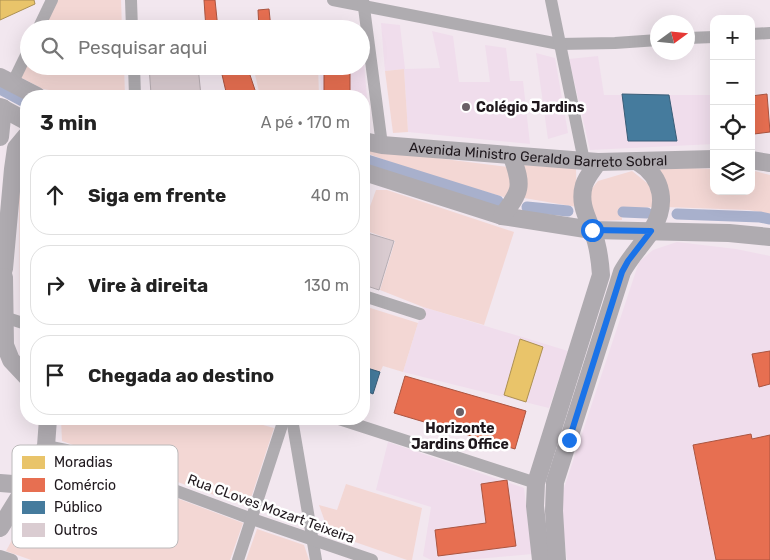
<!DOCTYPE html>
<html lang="pt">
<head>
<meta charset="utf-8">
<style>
  :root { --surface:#fff; --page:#f2f2f2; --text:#222; --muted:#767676; --line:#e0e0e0 }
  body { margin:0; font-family:Rubik,sans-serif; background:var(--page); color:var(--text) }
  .controls { position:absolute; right:15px; top:15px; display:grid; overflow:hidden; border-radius:10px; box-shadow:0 5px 20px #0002 }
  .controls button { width:45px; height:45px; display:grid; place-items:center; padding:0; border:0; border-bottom:1px solid var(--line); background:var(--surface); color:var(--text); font:25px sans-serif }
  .compass { position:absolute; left:650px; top:15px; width:45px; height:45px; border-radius:50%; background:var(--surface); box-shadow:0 5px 20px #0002; rotate:75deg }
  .stop { position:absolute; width:15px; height:15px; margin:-11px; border:4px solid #1a73e8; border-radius:50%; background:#fff }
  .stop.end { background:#1a73e8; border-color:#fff; box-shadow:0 1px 5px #0008 }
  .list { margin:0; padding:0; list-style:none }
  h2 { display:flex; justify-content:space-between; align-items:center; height:65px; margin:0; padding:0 20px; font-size:21px }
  h2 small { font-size:16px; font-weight:400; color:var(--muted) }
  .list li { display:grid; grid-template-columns:32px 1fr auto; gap:15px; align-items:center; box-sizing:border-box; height:80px; margin:0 10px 10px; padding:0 10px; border:1px solid var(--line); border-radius:20px }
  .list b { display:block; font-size:19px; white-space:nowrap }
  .list em { font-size:16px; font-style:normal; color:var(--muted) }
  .icon { flex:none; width:28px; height:28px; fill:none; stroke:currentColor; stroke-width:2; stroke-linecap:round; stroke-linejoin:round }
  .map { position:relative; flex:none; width:770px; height:560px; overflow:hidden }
  .search { position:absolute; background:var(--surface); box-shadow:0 5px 20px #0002; left:20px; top:20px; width:350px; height:55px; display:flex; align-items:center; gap:12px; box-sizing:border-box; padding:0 18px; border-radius:28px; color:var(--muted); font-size:19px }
  .panel { position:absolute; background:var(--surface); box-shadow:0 5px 20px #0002; left:20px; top:90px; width:350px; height:335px; border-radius:20px }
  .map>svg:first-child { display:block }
  .built { fill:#f0ddec }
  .green { fill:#f3d7d4 }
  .homes { fill:#e9c46a; stroke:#ac9053 }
  .shops { fill:#e76f51; stroke:#ab5541 }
  .public { fill:#457b9d; stroke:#3a5d77 }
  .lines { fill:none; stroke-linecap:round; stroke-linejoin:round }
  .canal { stroke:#a8b0cc; stroke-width:11 }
  .building { fill:#daccd1; stroke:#b8aeb3 }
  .street { stroke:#afacb0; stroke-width:12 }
  .secondary { stroke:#afabb0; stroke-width:18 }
  .route { stroke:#1a73e8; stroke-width:6 }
  .poi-dot { fill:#696066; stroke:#fff; stroke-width:2 }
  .labels { text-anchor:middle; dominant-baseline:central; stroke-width:5; stroke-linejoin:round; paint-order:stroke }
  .poi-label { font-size:14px; font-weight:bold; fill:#1f181d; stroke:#fff; text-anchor:start }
  .street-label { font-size:14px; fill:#1f181d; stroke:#fff }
  .key { fill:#fff; stroke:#bcbabb; stroke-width:1 }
  .key-label { font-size:14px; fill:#1f181d }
</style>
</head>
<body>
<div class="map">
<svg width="770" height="560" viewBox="0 0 770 560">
  <rect width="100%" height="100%" fill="#f2e7ef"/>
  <!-- built -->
  <g class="built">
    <polygon points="381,23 400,25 405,69 440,68 432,31 453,36 459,82 490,82 485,45 506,48 510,81 523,81 530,144 408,132 404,69 385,71"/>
    <polygon points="361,30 370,131 364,130 364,96 321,96 320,66 361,66"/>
    <polygon points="536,53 555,58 568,133 548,139"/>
    <polygon points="598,56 604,95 714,95 714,144 590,150 569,59"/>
    <polygon points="677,242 736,249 770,256 770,560 567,560 560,500 639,262 653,250"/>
    <polygon points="423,307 568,351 549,408 403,372"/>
    <polygon points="388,442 524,488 532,554 465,560 431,560 423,556 431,507 376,490"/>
  </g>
  <!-- green -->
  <g class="green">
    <polygon points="57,0 121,0 122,29 44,29"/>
    <polygon points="29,60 29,66 124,66 125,96 86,96 43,89 20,77"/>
    <polygon points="253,66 318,66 319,96 260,96"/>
    <polygon points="404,69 408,132 393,133 385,71"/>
    <polygon points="364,149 515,168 510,196 504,197 416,172 364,152"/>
    <polygon points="26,164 26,314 20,311 19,185"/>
    <polygon points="523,165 576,169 577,207 518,197"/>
    <polygon points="689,168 714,169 714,191 751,191 751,170 770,175 770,214 749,210 666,207 653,170"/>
    <polygon points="632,171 652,187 654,207 621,209 622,220 600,221 591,214 589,192 598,181"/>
    <polygon points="376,190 387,190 514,232 484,325 423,307 380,290 395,241 364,230 364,223"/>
    <polygon points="364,306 418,323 403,372 383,366 380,372 364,367"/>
    <polygon points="61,419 241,419 274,428 248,507 62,441"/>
    <polygon points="59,454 243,523 230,560 31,560 6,551"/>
    <polygon points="346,484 422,508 412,560 407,560 329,533 319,505 337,510"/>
    <polygon points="257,529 304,545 309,560 246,560"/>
  </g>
  <!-- homes -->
  <g class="homes">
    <polygon points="0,0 34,0 35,4 0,20"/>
    <polygon points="520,339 543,347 526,402 504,395"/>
  </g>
  <!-- shops -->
  <g class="shops">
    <polygon points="204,0 215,0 218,29 206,29"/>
    <polygon points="269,9 271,29 259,29 258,10"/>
    <polygon points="220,66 247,66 257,96 227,96"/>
    <rect x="324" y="66" width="26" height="30"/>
    <polygon points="767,94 770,132 754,134 751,115 751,96"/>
    <polygon points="770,351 770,384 759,387 752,354"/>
    <polygon points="405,376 526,411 515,449 394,413"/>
    <polygon points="751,434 752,439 770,435 770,560 716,560 693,445"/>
    <polygon points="507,480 516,546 438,556 435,530 486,523 481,484"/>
  </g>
  <!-- public -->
  <g class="public">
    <polygon points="622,94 669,95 677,141 628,141"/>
    <polygon points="364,367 380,372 373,394 364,390"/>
  </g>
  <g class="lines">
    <!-- canal -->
    <g class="canal">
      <polyline points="0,89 26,103"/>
      <polyline points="364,159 498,201"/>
      <polyline points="527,207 568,211"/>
      <polyline points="623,212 647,213"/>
      <polyline points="677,214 760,217 770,219"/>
    </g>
  </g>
  <!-- building -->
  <g class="building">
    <polygon points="149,66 198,66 201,96 151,94"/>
    <polygon points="364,232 394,241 379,290 364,285"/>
  </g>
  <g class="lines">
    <!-- street -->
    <g class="street">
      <polyline points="131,0 132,29"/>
      <polyline points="333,0 559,44 615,43 658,40"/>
      <polyline points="363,0 382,145"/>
      <polyline points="551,0 584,161"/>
      <polyline points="38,29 52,0"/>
      <polyline points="751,34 770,33"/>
      <polyline points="688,38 714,37"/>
      <polyline points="134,66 135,96"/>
      <polyline points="12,84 29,49"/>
      <polyline points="364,296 420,314"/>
      <polyline points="4,317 26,324"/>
      <polyline points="292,419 316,560"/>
      <polyline points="339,419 536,483"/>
      <polyline points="46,446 66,450 252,519 372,560"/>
      <polyline points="0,556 12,560"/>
      <polyline points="238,560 284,419"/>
    </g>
    <!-- secondary -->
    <g class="secondary">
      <polyline points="0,77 37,96"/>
      <polyline points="0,107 26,121"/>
      <polyline points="0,137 3,108"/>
      <path id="s1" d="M 364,141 L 382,145 L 598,162 L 714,159"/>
      <polyline points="751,160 770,163"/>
      <polyline points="364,172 502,216 592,230 729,233 770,237"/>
      <path d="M 502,216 C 521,191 523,187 512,157"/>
      <polyline points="4,269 13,169 16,148 26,136"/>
      <polyline points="4,277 5,345 11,360 26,376"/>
      <polyline points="0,483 13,484 31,478"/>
      <polyline points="0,528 31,478 46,446 48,419"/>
      <path d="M 541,560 L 535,506 L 536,483 L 601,275 C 600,260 598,244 592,230 C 586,215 579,202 584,185 C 587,176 593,170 598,162"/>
      <path d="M 557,560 L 554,511 L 555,482 L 622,272 C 630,257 642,245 652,230 C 667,205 664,178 638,162"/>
    </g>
  </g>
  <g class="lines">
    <!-- route -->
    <polyline class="route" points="569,440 622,272 628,261 651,231 592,230"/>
  </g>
  <!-- markers -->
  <g class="poi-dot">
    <circle cx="466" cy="107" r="5"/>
    <circle cx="460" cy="412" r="5"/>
  </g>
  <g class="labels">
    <!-- poi labels -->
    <g class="poi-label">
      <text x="476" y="107">Colégio Jardins</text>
      <text x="460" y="428" text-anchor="middle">Horizonte<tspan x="460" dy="16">Jardins Office</tspan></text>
    </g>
    <!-- street labels -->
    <g class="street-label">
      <text stroke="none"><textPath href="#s1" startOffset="175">Avenida Ministro Geraldo Barreto Sobral</textPath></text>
      <text transform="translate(271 509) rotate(20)">Rua CLoves Mozart Teixeira</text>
    </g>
  </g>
  <!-- legend -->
  <rect x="12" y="445" width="166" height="103" rx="8" class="key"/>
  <rect x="22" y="456" width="23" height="13" fill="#e9c46a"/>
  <rect x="22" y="478" width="23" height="14" fill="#e76f51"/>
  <rect x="22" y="501" width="23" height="13" fill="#457b9d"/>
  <rect x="22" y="523" width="23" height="14" fill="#daccd1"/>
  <g class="key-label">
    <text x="54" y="467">Moradias</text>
    <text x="54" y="490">Comércio</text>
    <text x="54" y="512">Público</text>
    <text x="54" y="535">Outros</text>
  </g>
</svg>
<div class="controls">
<button>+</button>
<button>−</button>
<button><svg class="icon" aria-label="locate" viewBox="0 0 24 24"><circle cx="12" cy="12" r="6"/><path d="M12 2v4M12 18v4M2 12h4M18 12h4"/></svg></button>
<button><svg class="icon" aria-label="layers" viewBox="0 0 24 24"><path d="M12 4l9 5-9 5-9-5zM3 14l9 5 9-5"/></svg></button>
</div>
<svg class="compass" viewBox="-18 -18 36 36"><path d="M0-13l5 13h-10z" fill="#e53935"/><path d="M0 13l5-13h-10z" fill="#767676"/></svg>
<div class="stop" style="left:592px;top:230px"></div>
<div class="stop end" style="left:569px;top:440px"></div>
<div class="search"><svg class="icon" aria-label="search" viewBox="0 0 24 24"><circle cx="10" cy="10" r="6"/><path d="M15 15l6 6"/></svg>Pesquisar aqui</div>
<section class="panel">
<h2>3 min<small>A pé · 170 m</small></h2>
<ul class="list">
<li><svg class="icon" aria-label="ahead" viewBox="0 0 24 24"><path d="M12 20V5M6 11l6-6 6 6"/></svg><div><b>Siga em frente</b></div><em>40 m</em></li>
<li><svg class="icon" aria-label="right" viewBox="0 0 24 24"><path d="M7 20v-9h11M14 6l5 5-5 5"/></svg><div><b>Vire à direita</b></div><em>130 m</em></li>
<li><svg class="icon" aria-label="arrive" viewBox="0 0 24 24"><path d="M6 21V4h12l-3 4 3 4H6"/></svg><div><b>Chegada ao destino</b></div></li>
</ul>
</section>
</div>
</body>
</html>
